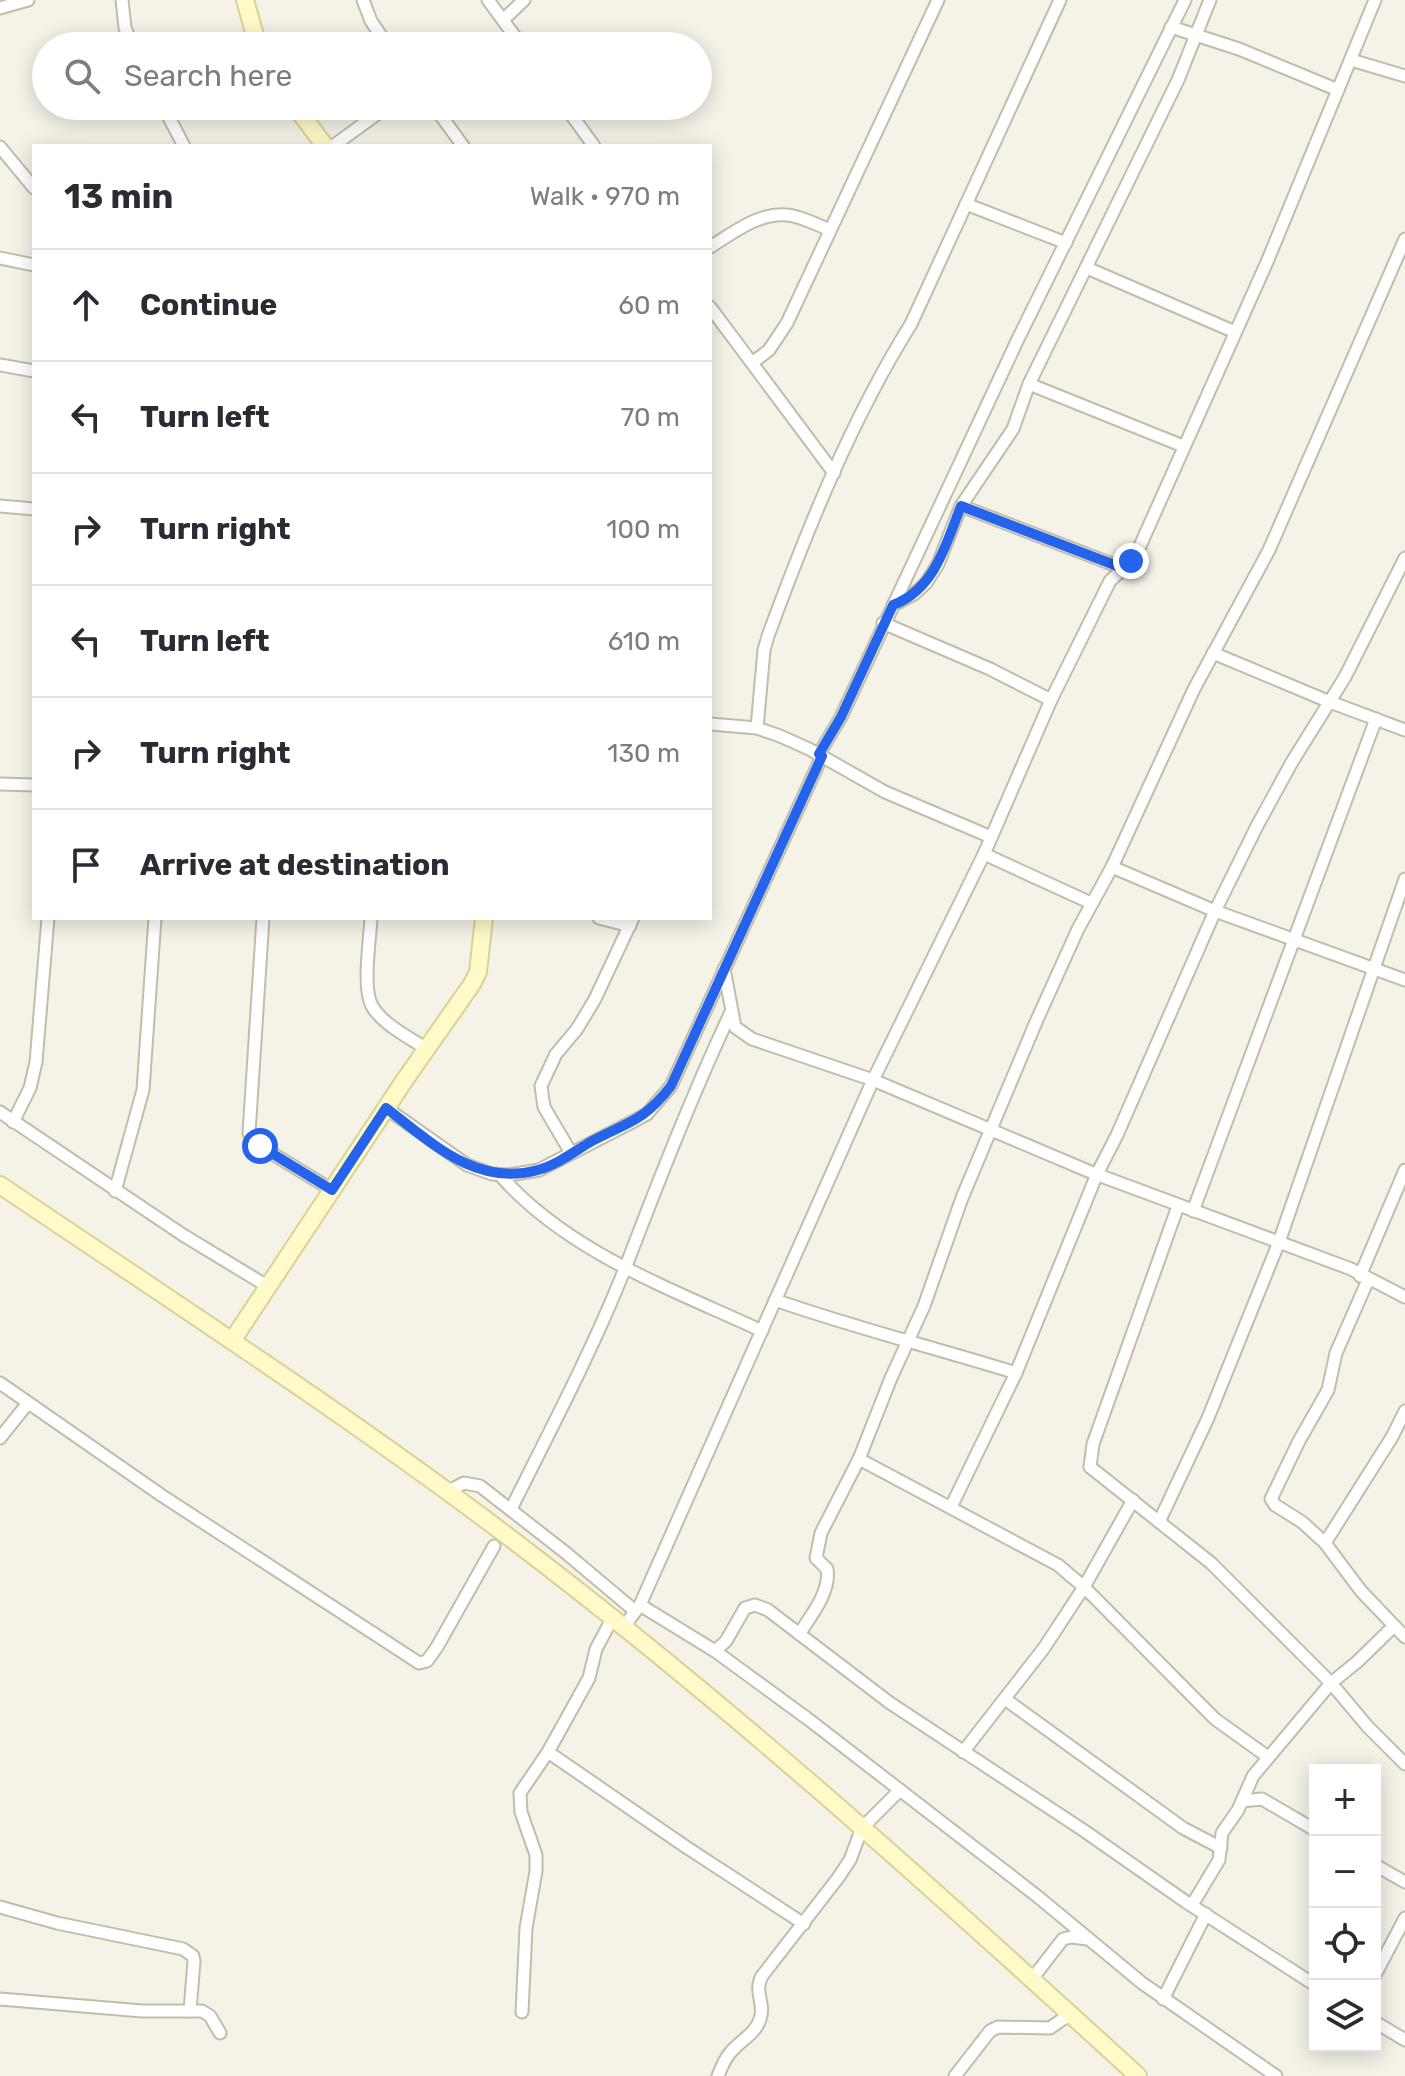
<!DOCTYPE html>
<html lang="en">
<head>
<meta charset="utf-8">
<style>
  :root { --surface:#fff; --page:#f7f7f7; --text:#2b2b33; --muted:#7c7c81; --line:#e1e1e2 }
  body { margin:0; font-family:Rubik,sans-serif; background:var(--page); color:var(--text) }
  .controls { position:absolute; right:24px; bottom:24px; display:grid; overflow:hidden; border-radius:0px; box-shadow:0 4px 20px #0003 }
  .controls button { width:72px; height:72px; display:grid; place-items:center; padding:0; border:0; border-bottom:2px solid var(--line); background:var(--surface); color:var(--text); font:40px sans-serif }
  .stop { position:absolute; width:24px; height:24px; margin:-18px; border:6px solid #2563eb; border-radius:50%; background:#fff }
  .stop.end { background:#2563eb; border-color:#fff; box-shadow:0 2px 8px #0008 }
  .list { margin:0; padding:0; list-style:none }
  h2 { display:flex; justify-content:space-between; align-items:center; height:104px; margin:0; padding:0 32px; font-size:34px }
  h2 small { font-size:26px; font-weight:400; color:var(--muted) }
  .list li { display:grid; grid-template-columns:52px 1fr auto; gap:24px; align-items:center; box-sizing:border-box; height:112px; padding:0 32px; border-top:2px solid var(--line) }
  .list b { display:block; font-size:30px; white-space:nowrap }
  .list em { font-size:26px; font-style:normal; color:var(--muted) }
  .icon { flex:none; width:44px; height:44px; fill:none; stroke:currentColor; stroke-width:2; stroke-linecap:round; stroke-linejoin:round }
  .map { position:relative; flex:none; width:1405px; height:2076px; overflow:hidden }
  .search { position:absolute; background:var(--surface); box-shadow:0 4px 20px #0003; left:32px; top:32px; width:680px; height:88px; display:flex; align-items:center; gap:20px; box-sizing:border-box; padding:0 28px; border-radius:44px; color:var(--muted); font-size:30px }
  .panel { position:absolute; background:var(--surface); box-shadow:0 4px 20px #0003; left:32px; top:144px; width:680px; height:776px; border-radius:0px }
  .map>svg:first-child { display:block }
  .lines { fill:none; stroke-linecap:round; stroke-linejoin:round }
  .street-casing { stroke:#c2bda9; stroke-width:15 }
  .secondary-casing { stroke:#dad293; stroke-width:20 }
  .street { stroke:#fff; stroke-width:11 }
  .secondary { stroke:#fffac8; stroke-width:16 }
  .route { stroke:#2563eb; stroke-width:10 }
</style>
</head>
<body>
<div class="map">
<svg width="1405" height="2076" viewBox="0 0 1405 2076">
  <rect width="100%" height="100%" fill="#f5f3e8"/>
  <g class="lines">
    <defs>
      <g id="street">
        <polyline points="122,0 125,28 133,46"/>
        <polyline points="363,0 371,21 388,46"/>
        <polyline points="488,0 522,46"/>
        <polyline points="0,8 28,0"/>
        <polyline points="503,20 524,0"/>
        <polyline points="1171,27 1239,49 1338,90"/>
        <polyline points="1351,60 1405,76"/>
        <polyline points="163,106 184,146"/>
        <polyline points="434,106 463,146"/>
        <polyline points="565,106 594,146"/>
        <polyline points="333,146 388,106"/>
        <polyline points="0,147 34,188"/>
        <polyline points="966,204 1066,243"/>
        <path d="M 710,247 C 733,233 759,212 787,215 C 801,216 817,225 830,230"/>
        <polyline points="0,258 34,265"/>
        <polyline points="1087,268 1235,332"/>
        <polyline points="710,307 834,473"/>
        <polyline points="752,363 769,350 787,323 938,0"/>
        <polyline points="0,365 34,371"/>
        <polyline points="1029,384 1183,446"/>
        <polyline points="0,506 34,509"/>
        <polyline points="961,506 1125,569"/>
        <polyline points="893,605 914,594 926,583 938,564 961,506 1013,429 1029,384 1178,80 1210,0"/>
        <polyline points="883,623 990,669 1051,700"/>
        <polyline points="1213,653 1330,702 1405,730"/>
        <polyline points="710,724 757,728 780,736 809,749 885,792 991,837"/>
        <path d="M 757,728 L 764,650 L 768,636 C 807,530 851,420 911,324 L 1060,0"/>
        <polyline points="819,754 841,717 1018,339 1185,0"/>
        <polyline points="0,784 34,785"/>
        <polyline points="984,854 1091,903"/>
        <polyline points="1112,867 1215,911 1405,980"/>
        <polyline points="263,918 249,1133 260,1146 332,1190"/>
        <path d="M 371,918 C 370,939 362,988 372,1006 C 382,1024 409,1037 426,1049"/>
        <polyline points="599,918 630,926"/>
        <polyline points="724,969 735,1027 752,1039 873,1080 1093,1173 1351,1269 1405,1297"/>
        <polyline points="386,1108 467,1165 492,1174 509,1175 539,1170 630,1123 647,1114 671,1086 822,756"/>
        <polyline points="0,1112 183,1235 267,1286"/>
        <polyline points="13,1122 30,1088 36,1062 48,918"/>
        <polyline points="571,1153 544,1107 541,1086 556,1054 577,1029 595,999 633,918"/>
        <path d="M 500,1175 C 567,1252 672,1289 762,1331"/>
        <polyline points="115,1191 143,1090 155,918"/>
        <polyline points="1178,1206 1093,1444 1090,1467 1211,1563 1331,1683 1368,1727 1405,1764"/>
        <polyline points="1193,1211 1376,719"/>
        <polyline points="1360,1276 1405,1170"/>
        <polyline points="1368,1280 1336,1353 1328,1390 1299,1441 1271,1499 1275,1505 1302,1522 1325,1543 1361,1591 1405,1637"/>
        <path d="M 775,1300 C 855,1328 936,1348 1016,1373"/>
        <polyline points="0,1383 161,1495 419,1663 427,1661 437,1647 494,1546"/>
        <polyline points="0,1438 28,1403"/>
        <polyline points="859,1459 1058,1565 1084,1587 1215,1719 1268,1757"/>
        <polyline points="447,1492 464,1483 480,1486 566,1553 635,1611"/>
        <polyline points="951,1507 1016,1373 1097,1174 1117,1135 1215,911 1257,826 1292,762 1345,677 1405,558"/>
        <path d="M 511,1509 C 551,1429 593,1349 626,1266 C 659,1180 692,1095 731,1012"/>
        <polyline points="1159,1522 1208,1418 1279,1242 1405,879"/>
        <polyline points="1325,1543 1392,1437 1405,1411"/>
        <polyline points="640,1605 715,1651 808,1719 1037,1896 1142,1983 1276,2076"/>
        <polyline points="623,1628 640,1605 873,1080 984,854 1051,700 1110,581 1131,561 1140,546 1267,262 1375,0"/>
        <path d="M 799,1634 C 811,1616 831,1591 827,1569 L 816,1558 L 821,1533 L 859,1459 L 891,1378 L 924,1306 L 962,1198 L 1036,1022 L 1078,929 L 1112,867 L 1194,689 L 1269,550 L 1405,239"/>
        <polyline points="715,1651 726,1641 745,1608 755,1605 768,1610 890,1703 1083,1830 1186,1902 1315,1985"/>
        <polyline points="1005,1699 1183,1828 1221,1848"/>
        <polyline points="548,1752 686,1847 804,1924"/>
        <polyline points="963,1752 1044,1648 1084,1587 1133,1500"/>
        <polyline points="1242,1801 1262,1799 1315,1830"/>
        <polyline points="1375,1865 1405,1882"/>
        <polyline points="1192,1905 1219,1860 1222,1833 1238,1810 1253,1776 1331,1683 1357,1662 1394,1626"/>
        <polyline points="0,1907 57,1923 183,1949 193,1956 194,1961 190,2011"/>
        <polyline points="1375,1975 1405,1918"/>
        <polyline points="1032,1979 1063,1939 1071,1937 1088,1939"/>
        <polyline points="0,1999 142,2011 202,2011 210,2016 220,2033"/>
        <polyline points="1163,1999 1206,1914"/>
        <polyline points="522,2012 526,1928 536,1871 536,1855 521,1812 520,1793 548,1752 589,1678 596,1649 612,1619"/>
        <polyline points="1375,2022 1405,2040"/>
        <path d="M 718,2076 C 721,2068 724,2060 730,2053 C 739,2041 756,2034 760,2019 C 766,2004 753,1992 762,1976 L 838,1878 L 850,1860 L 862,1828 L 900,1790"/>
        <polyline points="955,2076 990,2031 998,2027 1050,2028 1070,2014"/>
      </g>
      <g id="secondary">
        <polyline points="245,0 258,46"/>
        <polyline points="295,106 325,146"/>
        <path d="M 0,1185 C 173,1302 348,1415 514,1541 C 732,1707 936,1891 1138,2076"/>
        <polyline points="232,1341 404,1081 472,984 478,972 484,918"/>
      </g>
    </defs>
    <!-- street casing -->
    <use href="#street" class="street-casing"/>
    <!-- secondary casing -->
    <use href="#secondary" class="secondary-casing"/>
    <!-- street -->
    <use href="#street" class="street"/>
    <!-- secondary -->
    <use href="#secondary" class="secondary"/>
  </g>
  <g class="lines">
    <!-- route -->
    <path class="route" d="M 260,1146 L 332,1190 L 386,1108 C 432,1143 476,1187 538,1170 C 557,1165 575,1151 592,1141 C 628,1122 644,1121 671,1086 L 822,756 L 819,754 L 841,717 L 893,605 C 935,589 946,544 961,506 L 1125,569 L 1131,561"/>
  </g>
</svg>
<div class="controls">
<button>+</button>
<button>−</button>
<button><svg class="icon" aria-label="locate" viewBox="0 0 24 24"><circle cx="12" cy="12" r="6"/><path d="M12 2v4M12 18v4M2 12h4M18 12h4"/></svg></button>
<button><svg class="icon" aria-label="layers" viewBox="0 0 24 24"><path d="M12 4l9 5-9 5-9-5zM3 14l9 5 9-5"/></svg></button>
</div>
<div class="stop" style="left:260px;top:1146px"></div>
<div class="stop end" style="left:1131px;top:561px"></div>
<div class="search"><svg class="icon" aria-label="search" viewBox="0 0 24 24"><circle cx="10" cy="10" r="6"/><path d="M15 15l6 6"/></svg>Search here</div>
<section class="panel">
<h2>13 min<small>Walk · 970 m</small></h2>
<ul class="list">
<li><svg class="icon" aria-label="ahead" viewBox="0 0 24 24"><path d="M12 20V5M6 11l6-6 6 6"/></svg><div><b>Continue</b></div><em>60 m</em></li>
<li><svg class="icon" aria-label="left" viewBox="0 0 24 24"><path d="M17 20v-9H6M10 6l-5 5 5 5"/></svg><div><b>Turn left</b></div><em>70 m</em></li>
<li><svg class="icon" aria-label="right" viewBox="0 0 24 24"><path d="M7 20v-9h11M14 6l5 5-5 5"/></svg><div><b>Turn right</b></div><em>100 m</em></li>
<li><svg class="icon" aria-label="left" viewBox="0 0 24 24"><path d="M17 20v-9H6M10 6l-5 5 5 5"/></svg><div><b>Turn left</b></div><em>610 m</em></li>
<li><svg class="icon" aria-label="right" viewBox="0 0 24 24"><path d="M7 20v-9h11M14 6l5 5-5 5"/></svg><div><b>Turn right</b></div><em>130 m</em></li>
<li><svg class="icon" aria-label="arrive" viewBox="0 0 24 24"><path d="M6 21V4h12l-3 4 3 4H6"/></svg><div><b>Arrive at destination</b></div></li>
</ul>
</section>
</div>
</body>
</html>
